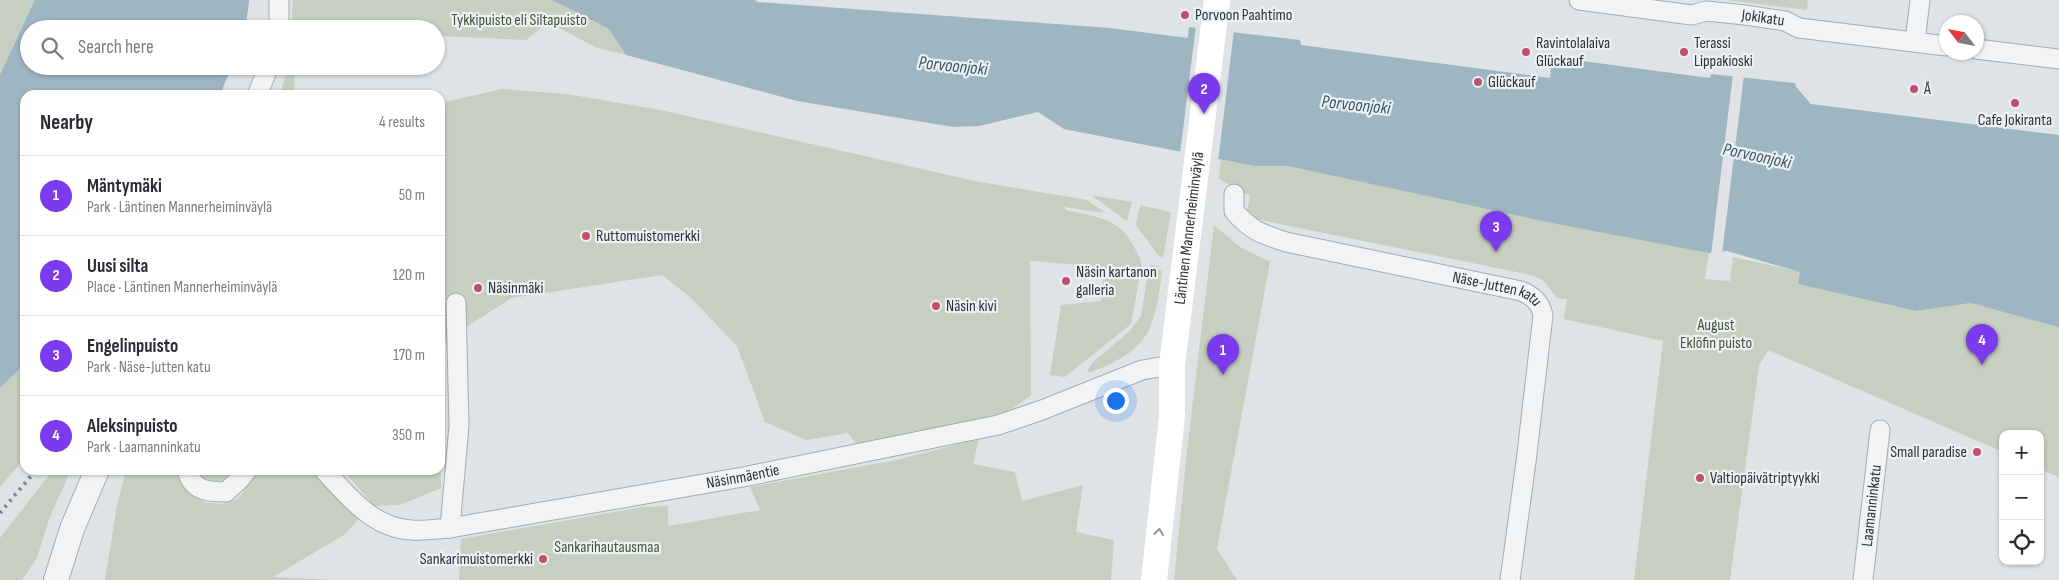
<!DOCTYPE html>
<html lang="en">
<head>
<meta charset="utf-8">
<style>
  :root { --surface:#fff; --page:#f2f2f3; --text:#2b2b33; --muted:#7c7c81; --line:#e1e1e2; --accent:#7c3aed }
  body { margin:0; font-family:"Sofia Sans Condensed",sans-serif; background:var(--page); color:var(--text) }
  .controls { position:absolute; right:15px; bottom:15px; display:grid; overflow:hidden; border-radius:10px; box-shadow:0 1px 4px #0004 }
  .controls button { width:45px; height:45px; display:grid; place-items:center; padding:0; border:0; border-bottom:1px solid var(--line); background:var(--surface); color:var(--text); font:25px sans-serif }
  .compass { position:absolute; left:1939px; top:15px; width:45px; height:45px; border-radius:50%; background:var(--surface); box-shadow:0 1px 4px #0004; rotate:302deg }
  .you { position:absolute; left:1115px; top:400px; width:18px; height:18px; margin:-12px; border:4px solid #fff; border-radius:50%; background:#1a73e8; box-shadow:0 0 0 8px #1a73e833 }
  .badge { display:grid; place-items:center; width:32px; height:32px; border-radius:50%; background:var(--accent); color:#fff; font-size:16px; font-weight:700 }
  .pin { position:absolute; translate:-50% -41px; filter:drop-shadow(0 1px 2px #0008) }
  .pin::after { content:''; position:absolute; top:26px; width:18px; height:15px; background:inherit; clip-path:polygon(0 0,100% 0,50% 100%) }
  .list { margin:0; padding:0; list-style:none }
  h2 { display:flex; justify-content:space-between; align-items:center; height:65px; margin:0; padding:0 20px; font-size:21px }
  h2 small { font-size:16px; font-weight:400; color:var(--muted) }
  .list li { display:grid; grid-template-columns:32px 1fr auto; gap:15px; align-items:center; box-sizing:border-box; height:80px; padding:0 20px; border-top:1px solid var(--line) }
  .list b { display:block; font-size:19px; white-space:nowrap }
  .list p { margin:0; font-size:16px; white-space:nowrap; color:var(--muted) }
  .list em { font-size:16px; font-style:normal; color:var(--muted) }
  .icon { flex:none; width:28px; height:28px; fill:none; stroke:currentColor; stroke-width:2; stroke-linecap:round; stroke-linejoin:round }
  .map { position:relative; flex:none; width:2059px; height:580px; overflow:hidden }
  .search { position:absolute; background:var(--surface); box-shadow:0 1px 4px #0004; left:20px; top:20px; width:425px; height:55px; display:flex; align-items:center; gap:12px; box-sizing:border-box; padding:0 18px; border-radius:28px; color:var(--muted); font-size:19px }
  .panel { position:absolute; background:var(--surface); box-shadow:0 1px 4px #0004; left:20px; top:90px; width:425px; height:385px; border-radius:15px }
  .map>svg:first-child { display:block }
  .green { fill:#c7cfc1 }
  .water { fill:#9eb5c2 }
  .pier { fill:#dfe3e6 }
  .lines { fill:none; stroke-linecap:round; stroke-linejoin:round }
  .minor-casing { stroke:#a5abaf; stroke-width:21 }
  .tertiary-casing { stroke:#a5abaf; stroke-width:26 }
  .minor { stroke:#f1f3f5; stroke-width:19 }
  .tertiary { stroke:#f1f3f5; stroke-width:24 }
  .secondary { stroke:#fff; stroke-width:26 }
  .rail { stroke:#7a848e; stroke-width:4; stroke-dasharray:2.5 5; stroke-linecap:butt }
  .oneway { stroke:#94999d }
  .poi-dot { fill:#be5171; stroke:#eef1f4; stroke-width:2 }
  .labels { text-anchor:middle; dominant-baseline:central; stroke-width:4.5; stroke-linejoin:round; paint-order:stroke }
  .poi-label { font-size:16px; fill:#2a333b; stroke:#eef1f4; text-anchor:start }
  .street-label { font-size:16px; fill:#2a333b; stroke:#eef1f4 }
  .park-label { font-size:16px; fill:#425639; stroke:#eef1f4 }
  .water-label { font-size:18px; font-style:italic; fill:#39566a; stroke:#eef1f4 }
</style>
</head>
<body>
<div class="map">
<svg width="2059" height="580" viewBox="0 0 2059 580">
  <rect width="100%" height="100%" fill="#dfe3e6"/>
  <!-- green -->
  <g class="green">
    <polygon points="0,0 35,0 0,73"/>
    <polygon points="293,0 552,0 609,29 626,55 597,48 548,22 526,40 436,36 436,29 295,29 292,16"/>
    <polygon points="1726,0 1808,0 1807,10"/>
    <polygon points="288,66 295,66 294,95 280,95"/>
    <path d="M 502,89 L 567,94 L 661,110 L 975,181 L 1087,200 L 1106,213 L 1063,207 L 1067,210 C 1110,220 1124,219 1142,264 L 1131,324 L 1065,377 L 1050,375 L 1061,305 L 1101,301 L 1104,267 L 1030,261 L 1031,395 L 1012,409 L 944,431 L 860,449 L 848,433 L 806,440 L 765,422 L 737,346 L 691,298 L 662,275 L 512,298 L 461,330 L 440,347 L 440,103 Z"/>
    <polygon points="1221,160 1254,166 1288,166 1709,253 1705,279 1730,281 1733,257 1801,272 1799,284 1916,311 1971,303 2059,325 2059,477 2040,469 2040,434 2003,434 2003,452 1768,350 1759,366 1730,580 1634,580 1663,341 1564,319 1567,299 1557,298 1543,280 1531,275 1246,217 1250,196 1219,179"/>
    <polygon points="1091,195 1132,202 1127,221"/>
    <polygon points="1140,205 1171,212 1163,258 1157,254 1136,225"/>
    <polygon points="1214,225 1240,247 1270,262 1217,549 1237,580 1174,580 1187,451"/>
    <path d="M 1151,265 L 1156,266 L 1162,272 C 1154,333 1149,350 1089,373 L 1088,370 L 1092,363 L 1130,331 L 1141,316 L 1149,267 Z"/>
    <polygon points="25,364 25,458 0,487 0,388"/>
    <polygon points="440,407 441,488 400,505 374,506 343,470 440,470"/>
    <polygon points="979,439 973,464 1015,472 1022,501 1083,485 1076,532 1114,540 1111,580 459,580 461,539 642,507 668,506 668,526 760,510 750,487 896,460"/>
    <polygon points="53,470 71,470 49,519 37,558 22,580 0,580 0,538"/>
    <polygon points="126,470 179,470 188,490 205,502 222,504 238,499 258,470 311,470 358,520 344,535 273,577 338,580 105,580 117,505"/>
    <polygon points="198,470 237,470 220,484 203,480"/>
  </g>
  <!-- water -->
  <g class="water">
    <polygon points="35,0 249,0 249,3 245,29 29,29 29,66 232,66 220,95 25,95 25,364 0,388 0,74"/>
    <polygon points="552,0 755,0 758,2 1110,28 1188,38 1189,27 1300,40 1301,45 1550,78 1552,57 1710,78 1711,74 1795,83 1796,87 1811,104 2059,135 2059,327 1971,303 1916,311 1798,284 1800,272 1727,251 1709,253 1557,224 1288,166 1254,166 1064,129 1038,112 979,126 953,127 797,101 626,55 609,29"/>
  </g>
  <!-- pier -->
  <g class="pier">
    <polygon points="1196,25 1234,30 1218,162 1180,154"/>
    <polygon points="1733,74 1744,75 1722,254 1711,255"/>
  </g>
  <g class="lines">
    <defs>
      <g id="minor">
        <path id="s1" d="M 1579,0 L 1692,15 L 1706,11 L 1745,15 L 1785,21 L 1799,28 L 1946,46"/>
        <polyline points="279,29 279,0"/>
        <polyline points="1915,42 1920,0"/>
        <polyline points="1976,49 2059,59"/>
        <polyline points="257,95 269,66"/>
        <path id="s2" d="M 1234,194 L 1234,211 C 1251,231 1262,234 1286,242 L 1521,291 C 1533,296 1540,302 1543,315 L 1526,462 L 1510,580"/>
        <path d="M 187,470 C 192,491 208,492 226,492 L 240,479 L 247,470"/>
        <path id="s3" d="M 324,470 C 348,496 373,528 411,530 C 424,531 437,529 450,528 L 743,477 L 998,425 L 1042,410 L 1142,370 L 1172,365"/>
        <polyline points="450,528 459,426 456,303"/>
        <path id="s4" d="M 1863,580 L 1880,430"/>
      </g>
      <polyline id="tertiary" points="56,580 72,529 97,470"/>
    </defs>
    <!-- minor casing -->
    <use href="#minor" class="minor-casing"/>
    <!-- tertiary casing -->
    <use href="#tertiary" class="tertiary-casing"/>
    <!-- minor -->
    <use href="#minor" class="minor"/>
    <!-- tertiary -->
    <use href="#tertiary" class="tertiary"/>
    <!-- secondary -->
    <path class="secondary" id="s5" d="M 1154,580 L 1172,416 L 1172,365 L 1217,0"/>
    <!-- rail -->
    <polyline class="rail" points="0,513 36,470"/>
  </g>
  <!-- one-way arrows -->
  <defs><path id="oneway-chevron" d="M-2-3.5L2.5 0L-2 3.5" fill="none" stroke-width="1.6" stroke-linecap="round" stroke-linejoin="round" transform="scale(1.25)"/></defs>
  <use class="oneway" href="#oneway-chevron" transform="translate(1159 532) rotate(-84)"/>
  <!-- markers -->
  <g class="poi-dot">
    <circle cx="1185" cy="15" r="5"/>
    <circle cx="1526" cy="52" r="5"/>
    <circle cx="1684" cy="52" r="5"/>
    <circle cx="1478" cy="82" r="5"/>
    <circle cx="1914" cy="89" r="5"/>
    <circle cx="2015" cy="103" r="5"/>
    <circle cx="586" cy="236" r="5"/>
    <circle cx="1066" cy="281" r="5"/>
    <circle cx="478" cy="288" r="5"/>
    <circle cx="936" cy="306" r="5"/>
    <circle cx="1977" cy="452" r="5"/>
    <circle cx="1700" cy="478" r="5"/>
    <circle cx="543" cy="559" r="5"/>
  </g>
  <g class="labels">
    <!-- poi labels -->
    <g class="poi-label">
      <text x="1195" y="15">Porvoon Paahtimo</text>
      <text x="1536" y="43">Ravintolalaiva<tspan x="1536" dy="18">Glückauf</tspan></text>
      <text x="1694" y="43">Terassi<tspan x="1694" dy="18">Lippakioski</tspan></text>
      <text x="1488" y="82">Glückauf</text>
      <text x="1924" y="89">Å</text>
      <text x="2015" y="120" text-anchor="middle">Cafe Jokiranta</text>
      <text x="596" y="236">Ruttomuistomerkki</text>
      <text x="1076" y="272">Näsin kartanon<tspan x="1076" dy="18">galleria</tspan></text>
      <text x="488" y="288">Näsinmäki</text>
      <text x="946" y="306">Näsin kivi</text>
      <text x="1967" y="452" text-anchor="end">Small paradise</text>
      <text x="1710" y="478">Valtiopäivätriptyykki</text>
      <text x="533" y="559" text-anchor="end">Sankarimuistomerkki</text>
    </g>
    <!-- street labels -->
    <g class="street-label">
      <text stroke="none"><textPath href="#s1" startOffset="186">Jokikatu</textPath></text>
      <text stroke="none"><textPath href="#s5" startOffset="354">Läntinen Mannerheiminväylä</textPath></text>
      <text stroke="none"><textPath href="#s2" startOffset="295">Näse-Jutten katu</textPath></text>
      <text stroke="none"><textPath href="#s3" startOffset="445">Näsinmäentie</textPath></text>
      <text stroke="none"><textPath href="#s4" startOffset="75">Laamanninkatu</textPath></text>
    </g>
    <!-- park labels -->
    <g class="park-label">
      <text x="519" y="20">Tykkipuisto eli Siltapuisto</text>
      <text x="1716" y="325">August<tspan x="1716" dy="18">Eklöfin puisto</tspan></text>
      <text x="607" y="547">Sankarihautausmaa</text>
    </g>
    <!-- water labels -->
    <g class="water-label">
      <text transform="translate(953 66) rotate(6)">Porvoonjoki</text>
      <text transform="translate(1356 105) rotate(6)">Porvoonjoki</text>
      <text transform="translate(1757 156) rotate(12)">Porvoonjoki</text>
    </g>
  </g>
</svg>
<div class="controls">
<button>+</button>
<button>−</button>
<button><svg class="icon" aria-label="locate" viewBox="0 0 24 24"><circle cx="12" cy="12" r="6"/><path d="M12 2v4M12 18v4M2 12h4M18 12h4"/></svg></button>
</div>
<svg class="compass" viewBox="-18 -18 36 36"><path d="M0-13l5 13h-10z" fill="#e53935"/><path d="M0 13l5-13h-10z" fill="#7c7c81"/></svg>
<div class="you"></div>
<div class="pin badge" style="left:1223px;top:375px">1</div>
<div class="pin badge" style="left:1204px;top:114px">2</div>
<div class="pin badge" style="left:1496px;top:252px">3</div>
<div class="pin badge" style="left:1982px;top:365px">4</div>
<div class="search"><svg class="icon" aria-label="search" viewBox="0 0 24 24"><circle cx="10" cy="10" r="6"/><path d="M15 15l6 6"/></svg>Search here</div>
<section class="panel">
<h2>Nearby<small>4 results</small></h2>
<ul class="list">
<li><span class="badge">1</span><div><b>Mäntymäki</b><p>Park · Läntinen Mannerheiminväylä</p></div><em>50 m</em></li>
<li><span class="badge">2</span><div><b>Uusi silta</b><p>Place · Läntinen Mannerheiminväylä</p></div><em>120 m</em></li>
<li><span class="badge">3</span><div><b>Engelinpuisto</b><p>Park · Näse-Jutten katu</p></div><em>170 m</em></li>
<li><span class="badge">4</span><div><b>Aleksinpuisto</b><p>Park · Laamanninkatu</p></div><em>350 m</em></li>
</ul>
</section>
</div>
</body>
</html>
